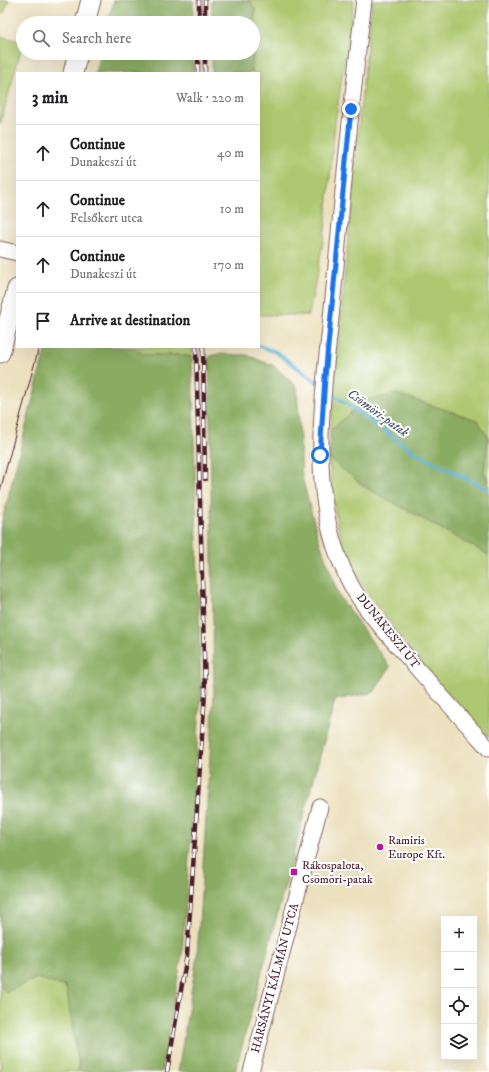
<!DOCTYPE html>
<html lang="en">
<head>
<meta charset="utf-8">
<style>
  :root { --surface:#fff; --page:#f6f6f6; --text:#202124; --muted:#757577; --line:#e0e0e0 }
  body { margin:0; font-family:"IM FELL DW Pica",serif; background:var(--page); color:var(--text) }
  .controls { position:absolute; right:12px; bottom:12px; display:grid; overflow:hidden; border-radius:0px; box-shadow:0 4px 16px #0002 }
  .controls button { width:36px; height:36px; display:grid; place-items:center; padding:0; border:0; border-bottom:1px solid var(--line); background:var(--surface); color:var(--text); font:20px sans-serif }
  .stop { position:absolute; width:12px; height:12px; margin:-9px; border:3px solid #1a73e8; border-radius:50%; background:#fff }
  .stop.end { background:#1a73e8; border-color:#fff; box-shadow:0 1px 4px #0008 }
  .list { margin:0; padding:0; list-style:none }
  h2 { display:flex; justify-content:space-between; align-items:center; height:52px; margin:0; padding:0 16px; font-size:17px }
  h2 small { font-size:13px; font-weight:400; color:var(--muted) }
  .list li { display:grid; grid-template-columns:26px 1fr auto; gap:12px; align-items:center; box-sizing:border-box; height:56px; padding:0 16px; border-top:1px solid var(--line) }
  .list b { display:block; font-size:15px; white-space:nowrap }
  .list p { margin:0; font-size:13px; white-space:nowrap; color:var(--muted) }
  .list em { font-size:13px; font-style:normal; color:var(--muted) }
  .icon { flex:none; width:22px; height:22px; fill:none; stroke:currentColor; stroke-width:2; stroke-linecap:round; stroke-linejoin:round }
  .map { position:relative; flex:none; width:489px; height:1072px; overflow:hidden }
  .search { position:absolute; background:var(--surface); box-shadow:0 4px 16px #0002; left:16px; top:16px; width:244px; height:44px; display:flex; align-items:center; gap:10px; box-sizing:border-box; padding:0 14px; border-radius:22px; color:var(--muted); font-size:15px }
  .panel { position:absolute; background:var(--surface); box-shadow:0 4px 16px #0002; left:16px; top:72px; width:244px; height:276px; border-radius:0px }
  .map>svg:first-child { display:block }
  .green { fill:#adc86f; stroke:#7c744d }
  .forest { fill:#8aac62; stroke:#6a6646 }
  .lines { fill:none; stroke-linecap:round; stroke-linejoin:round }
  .stream { stroke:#55add2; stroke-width:3.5 }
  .minor-casing { stroke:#83635f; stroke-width:17 }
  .major-casing { stroke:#83635f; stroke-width:21 }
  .minor { stroke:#fff; stroke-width:15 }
  .major { stroke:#fff; stroke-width:19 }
  .tram { stroke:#4a1f2b; stroke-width:1 }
  .rail-casing { stroke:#4a1f2b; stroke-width:4.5 }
  .rail { stroke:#fff; stroke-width:3; stroke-dasharray:9; stroke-linecap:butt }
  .route { stroke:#1a73e8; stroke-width:5 }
  .poi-dot { fill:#b5179e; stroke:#fff; stroke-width:1.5 }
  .labels { text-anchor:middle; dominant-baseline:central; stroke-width:4; stroke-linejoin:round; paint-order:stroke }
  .street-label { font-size:12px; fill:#4a1f2b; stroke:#fff }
  .poi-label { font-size:12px; fill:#4a1f2b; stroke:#fff; text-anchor:start }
  .water-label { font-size:13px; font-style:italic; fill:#4e586e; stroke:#fff }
</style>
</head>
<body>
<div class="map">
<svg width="489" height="1072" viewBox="0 0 489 1072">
  <rect width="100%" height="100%" fill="#fff"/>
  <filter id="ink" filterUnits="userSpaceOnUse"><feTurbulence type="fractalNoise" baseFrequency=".025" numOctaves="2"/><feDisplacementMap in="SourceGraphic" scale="8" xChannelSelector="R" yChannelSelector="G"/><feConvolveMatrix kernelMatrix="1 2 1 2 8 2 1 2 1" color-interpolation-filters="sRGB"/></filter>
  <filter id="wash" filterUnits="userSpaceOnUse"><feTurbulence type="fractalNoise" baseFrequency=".012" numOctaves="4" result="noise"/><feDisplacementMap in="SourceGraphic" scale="16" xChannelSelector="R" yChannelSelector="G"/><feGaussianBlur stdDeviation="0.9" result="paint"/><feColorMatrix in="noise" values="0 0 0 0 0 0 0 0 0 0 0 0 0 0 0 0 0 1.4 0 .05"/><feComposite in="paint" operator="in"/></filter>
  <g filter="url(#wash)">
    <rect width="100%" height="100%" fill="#ece1bf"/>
    <!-- green -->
    <g class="green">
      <polygon points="0,0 9,0 4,13 0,12"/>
      <polygon points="249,0 354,0 335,123 325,231 309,315 259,315 259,73 252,73 255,10"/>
      <polygon points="372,0 489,0 489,481 484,472 488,437 365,400 330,431 360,112"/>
      <polygon points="0,33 0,36 23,42 0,125"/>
      <polygon points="133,347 192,347 192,357 180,355 143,355"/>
      <path d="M 329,458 L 365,487 L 489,555 L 489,738 C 455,701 420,664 390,623 C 371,599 352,572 342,542 C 334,515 331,486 329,458 Z"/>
      <polygon points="37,978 66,987 79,1066 78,1072 0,1072 0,986 6,992"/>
    </g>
    <!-- forest -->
    <g class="forest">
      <polygon points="114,0 193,0 193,23 108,23"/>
      <polygon points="212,0 249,0 255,9 252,73 212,73 212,53 253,53 253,23 212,23"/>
      <polygon points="100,53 193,53 193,73 95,73"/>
      <polygon points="46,347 133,347 144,355 180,355 192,357 201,693 182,954 162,1072 78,1072 79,1066 66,987 37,978 6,992 0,986 0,529"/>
      <polygon points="217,354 247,355 274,366 297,387 302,477 318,537 339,596 390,667 374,692 335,700 235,1072 178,1072 197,956 214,693 209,357"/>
      <polygon points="397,394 477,420 488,437 484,472 489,481 489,555 365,487 329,458 330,431 365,400"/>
    </g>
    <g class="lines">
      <!-- stream -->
      <g class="stream">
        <polyline points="259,346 276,352 321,385"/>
        <polyline points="327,390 416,453 489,490"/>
      </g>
    </g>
  </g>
  <g filter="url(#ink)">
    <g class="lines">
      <defs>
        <g id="minor">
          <path d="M 364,0 C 353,89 344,177 336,266 C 333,298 330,331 326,363 C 319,441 313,513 351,585 C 366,612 388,635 408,658 C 435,689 462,719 489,749"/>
          <polyline points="0,249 17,253"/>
          <polyline points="251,1072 320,807"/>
        </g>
        <g id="major">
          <polyline points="85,23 91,0"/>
          <polyline points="73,73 78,53"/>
          <polyline points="0,353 17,289"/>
        </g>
      </defs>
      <!-- minor casing -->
      <use href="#minor" class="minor-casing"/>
      <!-- major casing -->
      <use href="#major" class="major-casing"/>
      <!-- minor -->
      <use href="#minor" class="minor"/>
      <!-- major -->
      <use href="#major" class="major"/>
      <!-- tram -->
      <polyline class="tram" points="0,491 39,347"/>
      <defs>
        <g id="rail">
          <polyline points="199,23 199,0"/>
          <polyline points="205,23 205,0"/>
          <polyline points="198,73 198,53"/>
          <polyline points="205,73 205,53"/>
          <polyline points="203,347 205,479"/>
          <polyline points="167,1072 187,955 205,693 196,347"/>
        </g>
      </defs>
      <!-- rail casing -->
      <use href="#rail" class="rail-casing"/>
      <!-- rail -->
      <use href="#rail" class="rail"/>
    </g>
  </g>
  <g class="lines" filter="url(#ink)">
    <!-- route -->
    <polyline class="route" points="320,455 325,377 351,109"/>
  </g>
  <!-- markers -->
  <g class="poi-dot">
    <circle cx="380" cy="847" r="4"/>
    <rect x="290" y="868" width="8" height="8" rx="2"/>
  </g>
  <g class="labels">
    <!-- street labels -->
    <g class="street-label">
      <text transform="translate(388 631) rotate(51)">DUNAKESZI ÚT</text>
      <text transform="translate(275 978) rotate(-75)">HARSÁNYI KÁLMÁN UTCA</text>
    </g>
    <!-- poi labels -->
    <g class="poi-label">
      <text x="388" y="840">Ramiris<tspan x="388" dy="14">Europe Kft.</tspan></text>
      <text x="302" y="865">Rákospalota,<tspan x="302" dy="14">Csömöri-patak</tspan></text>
    </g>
    <!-- water labels -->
    <g class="water-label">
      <text transform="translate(378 413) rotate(36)">Csömöri-patak</text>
    </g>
  </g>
</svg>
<div class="controls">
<button>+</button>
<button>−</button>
<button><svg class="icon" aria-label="locate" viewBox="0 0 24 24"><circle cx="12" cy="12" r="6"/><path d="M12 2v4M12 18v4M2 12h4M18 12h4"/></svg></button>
<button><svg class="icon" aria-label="layers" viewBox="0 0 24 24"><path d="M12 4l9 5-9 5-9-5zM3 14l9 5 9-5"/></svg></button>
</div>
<div class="stop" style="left:320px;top:455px"></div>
<div class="stop end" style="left:351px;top:109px"></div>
<div class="search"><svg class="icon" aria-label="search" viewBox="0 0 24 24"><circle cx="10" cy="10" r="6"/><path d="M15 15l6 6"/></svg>Search here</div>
<section class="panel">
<h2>3 min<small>Walk · 220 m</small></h2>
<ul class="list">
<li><svg class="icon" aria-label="ahead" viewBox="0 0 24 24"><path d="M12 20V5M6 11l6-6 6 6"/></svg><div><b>Continue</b><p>Dunakeszi út</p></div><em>40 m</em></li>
<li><svg class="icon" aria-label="ahead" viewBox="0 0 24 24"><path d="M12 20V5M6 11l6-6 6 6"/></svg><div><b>Continue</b><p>Felsőkert utca</p></div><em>10 m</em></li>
<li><svg class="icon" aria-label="ahead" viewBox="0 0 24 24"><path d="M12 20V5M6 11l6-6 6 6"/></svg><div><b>Continue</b><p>Dunakeszi út</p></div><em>170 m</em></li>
<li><svg class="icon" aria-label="arrive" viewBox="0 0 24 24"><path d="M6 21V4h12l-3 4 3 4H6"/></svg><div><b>Arrive at destination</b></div></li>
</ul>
</section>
</div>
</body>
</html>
